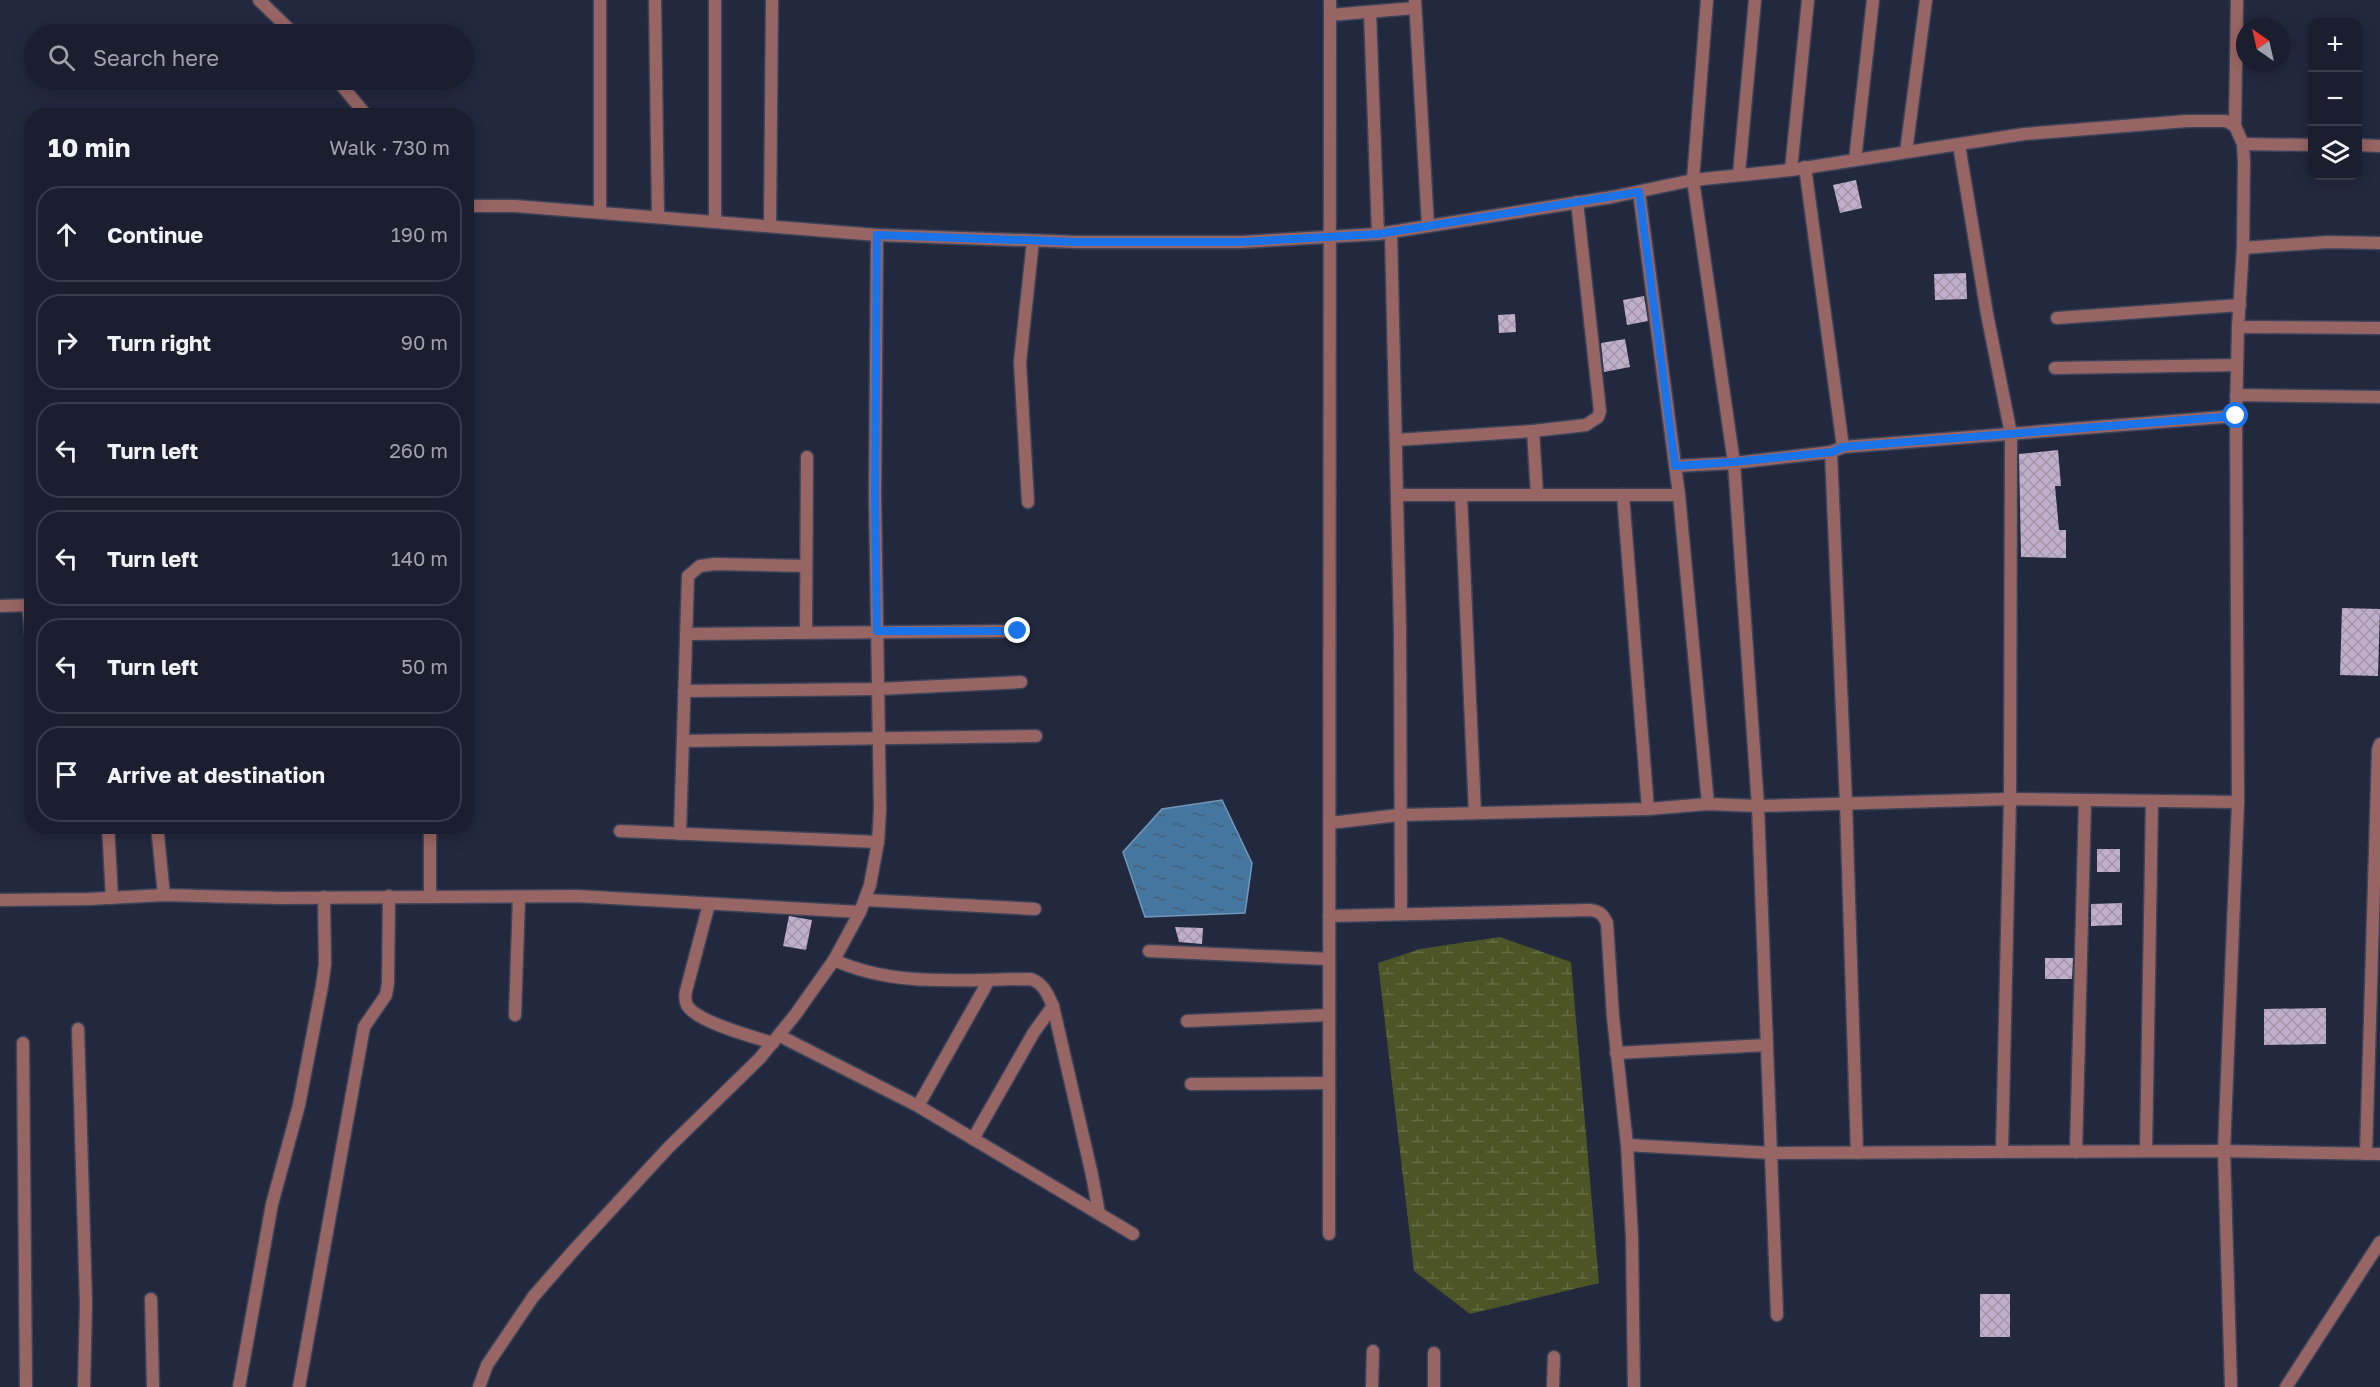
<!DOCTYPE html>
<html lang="en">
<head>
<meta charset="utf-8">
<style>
  :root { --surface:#1a1e2e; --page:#272b3a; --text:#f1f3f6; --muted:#9fa2aa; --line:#383c4a }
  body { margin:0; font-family:"Golos Text",sans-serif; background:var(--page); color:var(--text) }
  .controls { position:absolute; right:18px; top:18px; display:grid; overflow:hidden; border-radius:12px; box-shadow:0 3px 15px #0003 }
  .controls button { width:54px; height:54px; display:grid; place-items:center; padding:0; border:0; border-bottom:2px solid var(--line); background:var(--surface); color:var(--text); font:30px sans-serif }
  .compass { position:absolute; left:2236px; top:18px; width:54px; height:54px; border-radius:50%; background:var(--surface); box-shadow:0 3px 15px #0003; rotate:326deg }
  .stop { position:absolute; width:18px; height:18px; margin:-14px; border:4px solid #1a73e8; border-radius:50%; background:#fff }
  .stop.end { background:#1a73e8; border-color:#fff; box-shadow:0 2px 6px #0008 }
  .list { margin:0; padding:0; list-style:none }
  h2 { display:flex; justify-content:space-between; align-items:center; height:78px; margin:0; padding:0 24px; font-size:26px }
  h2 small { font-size:20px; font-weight:400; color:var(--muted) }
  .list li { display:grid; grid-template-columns:39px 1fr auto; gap:18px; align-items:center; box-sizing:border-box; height:96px; margin:0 12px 12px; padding:0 12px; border:2px solid var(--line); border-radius:24px }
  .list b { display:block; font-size:22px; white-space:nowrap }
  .list em { font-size:20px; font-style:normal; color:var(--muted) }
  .icon { flex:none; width:33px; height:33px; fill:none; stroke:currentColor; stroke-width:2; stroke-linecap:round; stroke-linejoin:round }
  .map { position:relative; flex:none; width:2380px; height:1387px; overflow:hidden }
  .search { position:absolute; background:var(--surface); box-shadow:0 3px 15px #0003; left:24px; top:24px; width:450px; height:66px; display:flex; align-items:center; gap:15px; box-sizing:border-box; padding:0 21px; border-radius:33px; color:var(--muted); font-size:22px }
  .panel { position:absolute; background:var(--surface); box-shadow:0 3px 15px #0003; left:24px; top:108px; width:450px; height:726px; border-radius:24px }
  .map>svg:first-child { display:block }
  .wetland { fill:url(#wetland-marsh) }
  .water { fill:url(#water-ripples); stroke:#7498b9; stroke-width:1.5 }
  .building { fill:url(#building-cross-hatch) }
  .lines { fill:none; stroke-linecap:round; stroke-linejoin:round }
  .street-casing { stroke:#3d4358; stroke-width:15 }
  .street { stroke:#976564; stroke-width:12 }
  .route { stroke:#1a73e8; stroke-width:8 }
</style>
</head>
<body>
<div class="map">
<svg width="2380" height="1387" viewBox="0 0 2380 1387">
  <defs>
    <pattern id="wetland-marsh" width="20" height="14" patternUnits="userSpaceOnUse" patternTransform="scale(1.5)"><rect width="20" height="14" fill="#4d5425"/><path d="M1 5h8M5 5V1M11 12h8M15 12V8" fill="none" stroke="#666d45"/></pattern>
    <pattern id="water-ripples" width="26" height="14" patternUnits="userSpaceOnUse" patternTransform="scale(1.5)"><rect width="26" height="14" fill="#44769f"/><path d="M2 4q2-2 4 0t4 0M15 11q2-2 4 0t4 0" fill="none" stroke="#446079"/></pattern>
    <pattern id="building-cross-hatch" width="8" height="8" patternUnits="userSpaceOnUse" patternTransform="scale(1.5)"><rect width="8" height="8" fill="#c0afca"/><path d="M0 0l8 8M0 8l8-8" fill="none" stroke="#a195aa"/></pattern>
  </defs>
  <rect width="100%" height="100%" fill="#22283e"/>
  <!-- wetland -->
  <polygon class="wetland" points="1500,937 1571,962 1599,1283 1470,1314 1414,1271 1378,963 1420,949"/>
  <!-- water -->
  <polygon class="water" points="1222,800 1252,863 1245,913 1145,917 1123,852 1162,809"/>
  <!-- building -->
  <g class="building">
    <polygon points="1856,180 1862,208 1840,213 1833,185"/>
    <polygon points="1966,273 1967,299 1935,300 1934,274"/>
    <polygon points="1644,296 1648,321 1627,325 1623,300"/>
    <polygon points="1515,314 1516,332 1499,333 1498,315"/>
    <polygon points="1625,339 1630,367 1604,372 1601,343"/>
    <polygon points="2058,450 2061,486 2055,486 2059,530 2066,530 2066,558 2021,557 2019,454"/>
    <polygon points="2342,608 2380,609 2378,676 2340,675"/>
    <rect x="2097" y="849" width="23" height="23"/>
    <polygon points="2122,903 2122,925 2091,926 2091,904"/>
    <polygon points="789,916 812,920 806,950 783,946"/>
    <polygon points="1175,927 1203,928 1202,944 1179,942"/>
    <polygon points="2045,958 2073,958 2072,979 2045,979"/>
    <polygon points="2326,1008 2326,1044 2264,1045 2264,1009"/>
    <rect x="1980" y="1294" width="30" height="43"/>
  </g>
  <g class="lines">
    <defs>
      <g id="street">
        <polyline points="259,0 294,34"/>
        <polyline points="600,0 600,213"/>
        <polyline points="655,0 658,217"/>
        <polyline points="1415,0 1428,226"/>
        <polyline points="1707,0 1693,180 1734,463 1758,806 1777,1315"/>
        <polyline points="1370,12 1378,234"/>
        <polyline points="1330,15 1415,8"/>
        <polyline points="337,80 367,116"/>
        <polyline points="2235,126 2237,0"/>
        <polyline points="2243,144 2312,145"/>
        <polyline points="1959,145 1987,314 2011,434 2010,799 2002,1152"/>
        <polyline points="2358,145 2380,146"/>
        <polyline points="1906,152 1926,0"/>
        <polyline points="1855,160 1873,0"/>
        <polyline points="1805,167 1843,447 1831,452 1846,803 1857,1153"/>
        <polyline points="1791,170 1808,0"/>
        <polyline points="1739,174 1755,0"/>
        <polyline points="1639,192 1679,495 1708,804"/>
        <polyline points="466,206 515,206 877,235 1077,242 1241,242 1378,234 1612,197 1693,180 1791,170 2024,134 2187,121 2226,121 2235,126 2243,144 2244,162 2243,248 2238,327 2236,416 2238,802 2224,1151 2231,1387"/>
        <polyline points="715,222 715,0"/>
        <polyline points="770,226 772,0"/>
        <polyline points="1391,232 1400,630 1401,914"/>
        <polyline points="2243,248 2328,242 2380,243"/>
        <polyline points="2057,318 2240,305"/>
        <polyline points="2238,327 2380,328"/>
        <polyline points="2055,368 2237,365"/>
        <polyline points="2236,395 2380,397"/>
        <polyline points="1533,431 1537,494"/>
        <polyline points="1396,440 1533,431 1586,425 1598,417 1600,411 1577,202"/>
        <polyline points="1843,447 2236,416"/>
        <polyline points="1675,466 1734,463 1831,452"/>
        <polyline points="1397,495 1679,495"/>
        <polyline points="1461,495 1475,813"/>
        <polyline points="1623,495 1648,809"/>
        <polyline points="1028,502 1020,362 1033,241"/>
        <polyline points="28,605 32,642"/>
        <polyline points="0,606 32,605"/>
        <polyline points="806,633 807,457"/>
        <polyline points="686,634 1018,631"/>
        <polyline points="684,691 878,689 1021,682"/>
        <polyline points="683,741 1036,736"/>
        <polyline points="1330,823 1399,815 1648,809 1708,804 1758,806 2010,799 2238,802"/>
        <polyline points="108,826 112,898"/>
        <polyline points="157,826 164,895"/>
        <polyline points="620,831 878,842"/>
        <polyline points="680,834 688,576 700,566 715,564 806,566"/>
        <polyline points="430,896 430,826"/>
        <polyline points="0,900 89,899 164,895 279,898 576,896 860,912"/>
        <polyline points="865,900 1035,909"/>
        <path d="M 709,904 L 686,991 C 685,996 685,1001 687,1005 C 696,1022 754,1037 773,1043"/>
        <path d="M 1329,916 L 1590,910 C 1599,911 1603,914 1607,923 L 1613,1017 L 1627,1145 L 1632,1237 L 1634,1387"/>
        <polyline points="1149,951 1329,959"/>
        <path d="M 834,960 C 896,988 964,979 1031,979 C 1044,984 1047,993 1053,1006 L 1092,1175 L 1099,1213"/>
        <polyline points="515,1015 519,897"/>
        <polyline points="1187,1021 1329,1015"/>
        <polyline points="78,1029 86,1304 84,1387"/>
        <polyline points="780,1036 918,1106 1133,1234"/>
        <polyline points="23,1043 26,1387"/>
        <polyline points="1616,1053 1767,1045"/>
        <polyline points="1191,1084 1329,1083"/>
        <polyline points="918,1106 989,980"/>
        <polyline points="973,1139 1034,1032 1053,1006"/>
        <polyline points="1627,1145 1771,1153 2224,1151 2380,1154"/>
        <polyline points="2146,1151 2152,801"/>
        <polyline points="2076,1152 2085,800"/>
        <polyline points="2366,1154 2378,750 2380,744"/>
        <polyline points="1329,1234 1330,0"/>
        <polyline points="151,1299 153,1387"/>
        <polyline points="239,1387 272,1204 299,1105 322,986 325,964 324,897"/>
        <polyline points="299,1387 364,1027 386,995 388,983 389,896"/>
        <polyline points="479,1387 487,1365 514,1325 533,1297 574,1250 668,1148 760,1058 795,1015 834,960 860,912 870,885 878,842 880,810 875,496 877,235"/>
        <polyline points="1372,1387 1373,1351"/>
        <polyline points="1434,1387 1434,1353"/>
        <polyline points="1553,1387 1554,1357"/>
        <polyline points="2286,1387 2380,1242"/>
      </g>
    </defs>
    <!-- street casing -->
    <use href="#street" class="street-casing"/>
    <!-- street -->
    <use href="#street" class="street"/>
  </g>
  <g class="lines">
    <!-- route -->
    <polyline class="route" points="1018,631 877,631 875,496 877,235 1077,242 1241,242 1378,234 1639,192 1675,466 1734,462 1832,452 1843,447 2236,416"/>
  </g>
</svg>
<div class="controls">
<button>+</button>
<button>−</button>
<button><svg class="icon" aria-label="layers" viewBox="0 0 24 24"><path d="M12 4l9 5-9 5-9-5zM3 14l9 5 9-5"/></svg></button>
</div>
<svg class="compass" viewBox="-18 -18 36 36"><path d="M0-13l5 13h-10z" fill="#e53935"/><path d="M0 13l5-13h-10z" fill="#9fa2aa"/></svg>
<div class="stop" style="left:2236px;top:416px"></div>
<div class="stop end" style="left:1018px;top:631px"></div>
<div class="search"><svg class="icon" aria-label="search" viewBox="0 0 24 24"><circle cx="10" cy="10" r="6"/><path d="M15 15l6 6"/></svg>Search here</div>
<section class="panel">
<h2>10 min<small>Walk · 730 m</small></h2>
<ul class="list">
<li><svg class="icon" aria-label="ahead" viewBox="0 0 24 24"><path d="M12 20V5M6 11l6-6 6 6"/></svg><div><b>Continue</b></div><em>190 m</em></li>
<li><svg class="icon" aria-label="right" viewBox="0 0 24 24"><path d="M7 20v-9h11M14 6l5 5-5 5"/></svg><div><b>Turn right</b></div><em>90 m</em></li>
<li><svg class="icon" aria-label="left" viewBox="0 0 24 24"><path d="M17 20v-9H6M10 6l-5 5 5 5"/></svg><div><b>Turn left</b></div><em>260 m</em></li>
<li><svg class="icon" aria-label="left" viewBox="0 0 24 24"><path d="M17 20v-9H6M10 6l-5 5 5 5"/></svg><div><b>Turn left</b></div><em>140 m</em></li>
<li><svg class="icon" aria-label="left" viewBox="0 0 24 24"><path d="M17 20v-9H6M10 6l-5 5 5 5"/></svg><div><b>Turn left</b></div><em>50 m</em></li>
<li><svg class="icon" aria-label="arrive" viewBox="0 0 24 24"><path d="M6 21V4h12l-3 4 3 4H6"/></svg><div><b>Arrive at destination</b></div></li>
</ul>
</section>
</div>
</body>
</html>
